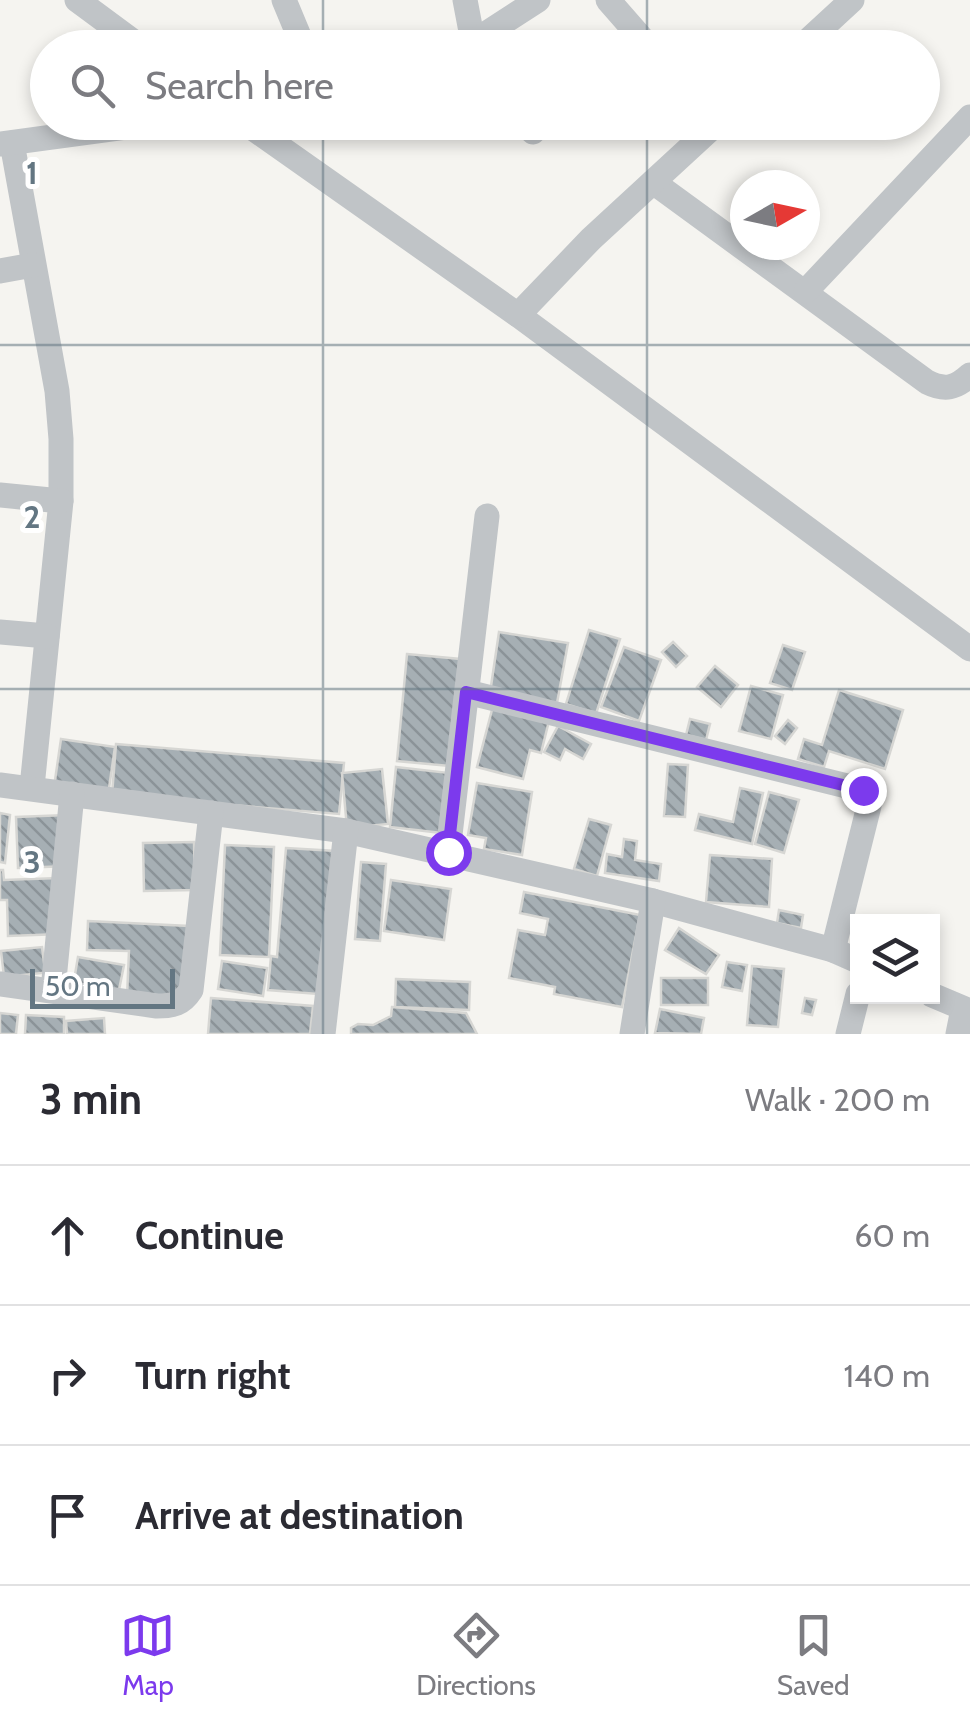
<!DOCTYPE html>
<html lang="en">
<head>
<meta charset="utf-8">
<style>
  :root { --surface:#fff; --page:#f7f7f7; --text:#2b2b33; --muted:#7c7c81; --line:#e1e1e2; --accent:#7c3aed }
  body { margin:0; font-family:Cabin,sans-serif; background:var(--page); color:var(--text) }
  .controls { position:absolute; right:30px; bottom:30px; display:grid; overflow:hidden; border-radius:0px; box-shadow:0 5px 15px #0003 }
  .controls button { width:90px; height:90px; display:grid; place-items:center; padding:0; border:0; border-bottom:2px solid var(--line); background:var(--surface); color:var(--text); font:50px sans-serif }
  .compass { position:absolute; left:730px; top:170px; width:90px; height:90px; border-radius:50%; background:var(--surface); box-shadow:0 5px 15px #0003; rotate:81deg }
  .scale { position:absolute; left:30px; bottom:25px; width:145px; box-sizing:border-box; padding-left:10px; border:5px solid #637682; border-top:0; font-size:28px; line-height:35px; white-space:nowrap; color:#637682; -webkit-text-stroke:8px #fff; paint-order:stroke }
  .stop { position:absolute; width:30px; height:30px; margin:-22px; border:8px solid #7c3aed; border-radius:50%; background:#fff }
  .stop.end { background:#7c3aed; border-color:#fff; box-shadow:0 2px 10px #0008 }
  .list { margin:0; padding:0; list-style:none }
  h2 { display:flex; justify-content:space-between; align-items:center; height:130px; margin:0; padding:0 40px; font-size:42px }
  h2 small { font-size:32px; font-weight:400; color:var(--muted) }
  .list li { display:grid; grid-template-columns:65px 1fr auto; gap:30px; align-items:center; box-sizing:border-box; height:140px; padding:0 40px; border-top:2px solid var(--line) }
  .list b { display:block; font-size:38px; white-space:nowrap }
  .list em { font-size:32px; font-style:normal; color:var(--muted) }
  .icon { flex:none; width:55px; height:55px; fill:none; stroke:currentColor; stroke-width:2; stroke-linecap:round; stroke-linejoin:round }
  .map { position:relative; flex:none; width:970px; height:1034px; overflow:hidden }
  .search { position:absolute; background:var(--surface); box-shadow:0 5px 15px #0003; left:30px; right:30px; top:30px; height:110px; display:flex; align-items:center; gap:25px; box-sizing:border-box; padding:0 35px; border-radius:55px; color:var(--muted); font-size:38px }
  .sheet { height:550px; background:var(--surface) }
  nav { display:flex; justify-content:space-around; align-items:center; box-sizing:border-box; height:140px; border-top:2px solid var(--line); background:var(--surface); font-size:28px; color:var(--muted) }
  nav a { display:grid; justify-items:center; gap:5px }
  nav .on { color:var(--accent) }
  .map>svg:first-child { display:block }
  .building { fill:url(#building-back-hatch); stroke:#d6d6d3; stroke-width:2.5 }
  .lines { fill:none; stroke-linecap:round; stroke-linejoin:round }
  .minor { stroke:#c0c4c7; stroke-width:25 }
  .route { stroke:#7c3aed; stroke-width:12 }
  .grid { fill:none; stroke:#637682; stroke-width:2.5; stroke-opacity:0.55 }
  .grid-label { font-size:32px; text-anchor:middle; font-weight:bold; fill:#637682; stroke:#fff; stroke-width:10; stroke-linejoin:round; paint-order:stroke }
</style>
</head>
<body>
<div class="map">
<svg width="970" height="1034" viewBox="0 0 970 1034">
  <defs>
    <pattern id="building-back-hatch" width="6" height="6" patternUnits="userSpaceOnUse" patternTransform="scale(2.5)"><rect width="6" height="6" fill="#a6afb4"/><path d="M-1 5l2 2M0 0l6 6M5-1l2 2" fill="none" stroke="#8b9398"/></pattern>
  </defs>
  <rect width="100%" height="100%" fill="#f5f4f0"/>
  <!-- building -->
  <g class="building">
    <polygon points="589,630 620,639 596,714 566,704"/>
    <polygon points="499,632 568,643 557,703 490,693"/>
    <polygon points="673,642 687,656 676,667 662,652"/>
    <polygon points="783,645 805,652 792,690 770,683"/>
    <polygon points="624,647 661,660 639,721 601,707"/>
    <polygon points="407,654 471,660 460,767 397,761"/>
    <polygon points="715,666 738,685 721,707 697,687"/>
    <polygon points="751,686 783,695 771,739 739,731"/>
    <polygon points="839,690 903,710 885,769 829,751 824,767 798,759 804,739 822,745"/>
    <polygon points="493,706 549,721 541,753 530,750 523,779 477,767"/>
    <polygon points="690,719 710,724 706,740 686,735"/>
    <polygon points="788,720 797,728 785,744 775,736"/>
    <polygon points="558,726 591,744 583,759 565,749 560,760 544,752"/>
    <polygon points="61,739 115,747 108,795 54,787"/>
    <polygon points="116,744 344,763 339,814 112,795"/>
    <polygon points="668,764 688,765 685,817 664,816"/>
    <polygon points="396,767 449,773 442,833 390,827"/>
    <polygon points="382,769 388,824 347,828 342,773"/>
    <polygon points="477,783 532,792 522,855 484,849 486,838 468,835"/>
    <polygon points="740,788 763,793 752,844 695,830 699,814 733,822"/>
    <polygon points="769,792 799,800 784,853 755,844"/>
    <polygon points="0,813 10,815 5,863 0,862"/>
    <polygon points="67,815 69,866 18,868 16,817"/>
    <polygon points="589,819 611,825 597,876 574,869"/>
    <polygon points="624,839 637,841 635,860 661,864 659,881 605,873 607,854 622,857"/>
    <polygon points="194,842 195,890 144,891 143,843"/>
    <polygon points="225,845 274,847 269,957 220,955"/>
    <polygon points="286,848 336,851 318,994 268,990 271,956 277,957"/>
    <polygon points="710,855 772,859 769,907 706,902"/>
    <polygon points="361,862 386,864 380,941 355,939"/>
    <polygon points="0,870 3,870 4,880 59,878 61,934 8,936 7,900 0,900"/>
    <polygon points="391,880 451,889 444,940 384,931"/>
    <polygon points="524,892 640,915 622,1007 554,994 555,987 509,978 518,930 545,935 548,919 520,913"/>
    <polygon points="779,910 803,915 801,928 777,923"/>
    <polygon points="88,921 189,926 187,999 127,997 129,951 87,950"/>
    <polygon points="679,928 719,955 706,974 665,950"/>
    <polygon points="42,947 44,963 61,971 4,977 1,951"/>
    <polygon points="78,957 124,965 117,1000 72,992"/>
    <polygon points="222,961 267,968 263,996 218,989"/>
    <polygon points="727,962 747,965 742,991 722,987"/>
    <polygon points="752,966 784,969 778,1027 747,1025"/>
    <rect x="661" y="978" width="47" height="27"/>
    <polygon points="396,979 470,982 469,1010 395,1007"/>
    <polygon points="211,998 313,1006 310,1034 208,1034"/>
    <polygon points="805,998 816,1000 812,1015 802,1013"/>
    <polygon points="392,1007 466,1013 477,1034 351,1034 351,1028 358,1024 373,1025 391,1016"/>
    <polygon points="660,1009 704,1018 701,1034 655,1033"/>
    <polygon points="0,1013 18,1015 16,1034 0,1034"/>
    <polygon points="26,1015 64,1017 64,1034 25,1034"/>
    <polygon points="104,1018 105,1034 67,1034 66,1021"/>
  </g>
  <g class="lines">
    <!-- minor -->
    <g class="minor">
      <polyline points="77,0 142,48"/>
      <polyline points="284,0 304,48"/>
      <polyline points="465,0 473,42"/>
      <polyline points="608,0 650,48"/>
      <polyline points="464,48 538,0"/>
      <polyline points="800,48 852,0"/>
      <polyline points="244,122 518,315 970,649"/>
      <polyline points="533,132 542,122"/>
      <polyline points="12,143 57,391 61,439 61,501 32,787"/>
      <polyline points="0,144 163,122"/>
      <path d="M 653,182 L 927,382 C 945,391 956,388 970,375"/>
      <polyline points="0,271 33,265"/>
      <polyline points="806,291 970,117"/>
      <polyline points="518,315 591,239 718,122"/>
      <polyline points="0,495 61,501"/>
      <polyline points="0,632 47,636"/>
      <polyline points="467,692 863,790 869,806 833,950"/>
      <polyline points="0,785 346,831 653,901 833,950 858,961"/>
      <polyline points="448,852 487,516"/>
      <path d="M 0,984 L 157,1006 C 173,1006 182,1004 191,990 L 211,813"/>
      <polyline points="53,990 72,794"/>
      <polyline points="932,995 970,1011"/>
      <polyline points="323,1034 346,831"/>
      <polyline points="632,1034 653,901"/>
      <polyline points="848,1034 858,994"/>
      <polyline points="958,1034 963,1009"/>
    </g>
  </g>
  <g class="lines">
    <!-- route -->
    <polyline class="route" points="448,852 466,692 863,790"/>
  </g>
  <!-- grid -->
  <path class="grid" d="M 323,0 L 323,48M 647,0 L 647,48M 323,122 L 323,1034M 647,122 L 647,1034M 0,345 L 970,345M 0,689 L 970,689"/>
  <g class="grid-label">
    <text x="32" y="184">1</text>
    <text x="32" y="528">2</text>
    <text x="32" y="873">3</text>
  </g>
</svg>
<div class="controls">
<button><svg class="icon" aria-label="layers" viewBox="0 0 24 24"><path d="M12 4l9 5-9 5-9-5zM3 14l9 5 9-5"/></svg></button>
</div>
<svg class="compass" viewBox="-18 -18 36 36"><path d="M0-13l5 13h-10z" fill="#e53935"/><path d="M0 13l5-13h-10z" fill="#7c7c81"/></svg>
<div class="scale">50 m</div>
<div class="stop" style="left:448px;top:852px"></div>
<div class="stop end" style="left:863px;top:790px"></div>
<div class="search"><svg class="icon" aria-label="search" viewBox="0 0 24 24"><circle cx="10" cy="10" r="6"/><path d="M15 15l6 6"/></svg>Search here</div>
</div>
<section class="sheet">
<h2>3 min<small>Walk · 200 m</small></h2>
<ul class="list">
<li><svg class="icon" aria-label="ahead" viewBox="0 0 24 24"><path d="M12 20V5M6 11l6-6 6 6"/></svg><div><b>Continue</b></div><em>60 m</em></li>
<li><svg class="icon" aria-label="right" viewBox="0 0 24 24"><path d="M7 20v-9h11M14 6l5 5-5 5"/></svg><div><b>Turn right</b></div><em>140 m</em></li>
<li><svg class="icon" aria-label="arrive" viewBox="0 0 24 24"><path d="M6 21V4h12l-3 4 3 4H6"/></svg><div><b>Arrive at destination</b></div></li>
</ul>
</section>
<nav>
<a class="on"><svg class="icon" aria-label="map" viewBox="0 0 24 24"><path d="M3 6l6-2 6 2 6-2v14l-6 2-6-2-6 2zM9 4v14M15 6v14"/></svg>Map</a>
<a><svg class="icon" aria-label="directions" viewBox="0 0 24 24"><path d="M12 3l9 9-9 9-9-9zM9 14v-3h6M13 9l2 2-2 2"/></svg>Directions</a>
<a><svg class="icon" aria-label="saved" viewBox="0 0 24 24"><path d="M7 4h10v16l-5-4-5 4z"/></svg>Saved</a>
</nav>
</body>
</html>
